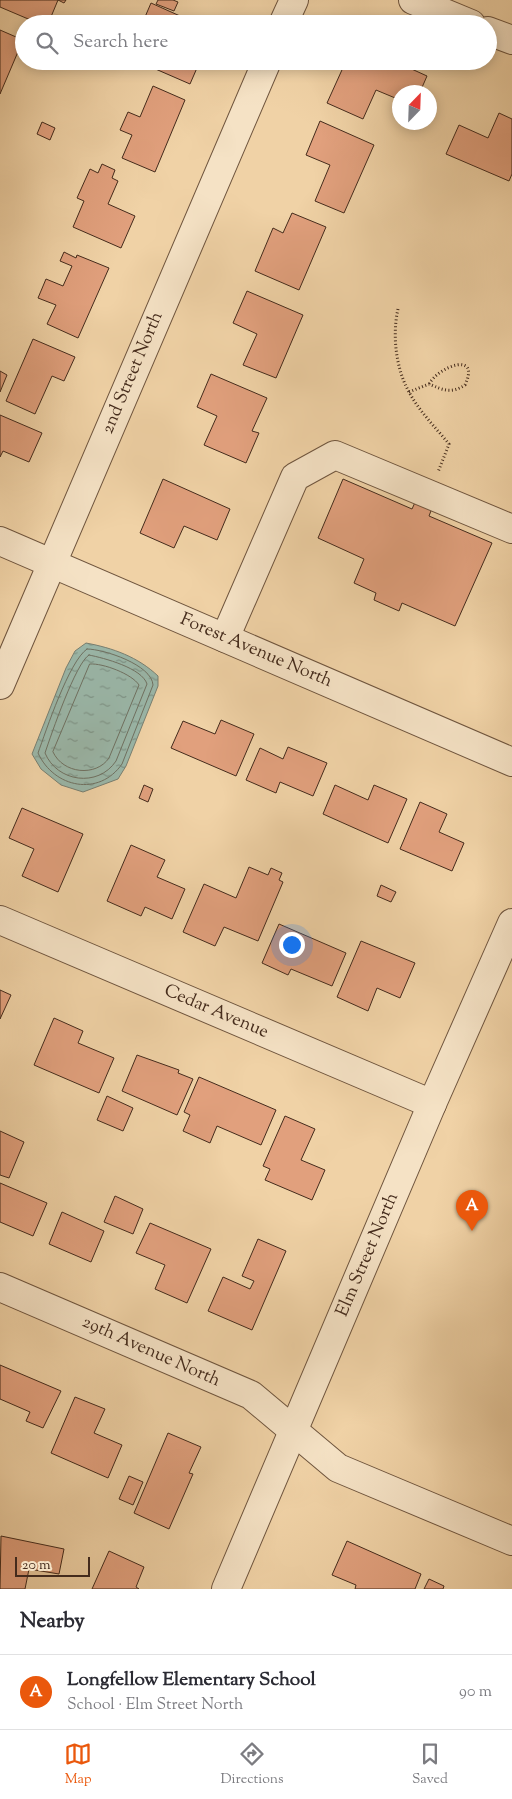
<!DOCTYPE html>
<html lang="en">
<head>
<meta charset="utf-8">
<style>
  :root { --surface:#fff; --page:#f7f7f7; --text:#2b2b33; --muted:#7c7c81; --line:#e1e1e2; --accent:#ea580c }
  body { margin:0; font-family:"Sorts Mill Goudy",serif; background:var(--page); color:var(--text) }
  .compass { position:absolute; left:392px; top:85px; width:45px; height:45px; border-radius:50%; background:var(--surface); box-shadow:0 2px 12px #0003; rotate:23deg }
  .scale { position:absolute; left:15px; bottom:12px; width:75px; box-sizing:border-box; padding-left:5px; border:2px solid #442b1c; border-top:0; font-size:14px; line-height:18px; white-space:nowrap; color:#442b1c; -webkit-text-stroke:4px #f5e2c5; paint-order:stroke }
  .you { position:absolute; left:291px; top:944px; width:18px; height:18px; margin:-12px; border:4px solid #fff; border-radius:50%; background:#1a73e8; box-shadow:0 0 0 8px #1a73e833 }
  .badge { display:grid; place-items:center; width:32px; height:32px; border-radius:50%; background:var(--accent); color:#fff; font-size:16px; font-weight:700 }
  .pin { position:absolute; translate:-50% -41px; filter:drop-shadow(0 1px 2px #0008) }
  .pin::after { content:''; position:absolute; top:26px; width:18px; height:15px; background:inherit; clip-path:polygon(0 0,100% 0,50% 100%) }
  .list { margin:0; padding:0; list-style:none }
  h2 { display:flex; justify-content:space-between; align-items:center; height:65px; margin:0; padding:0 20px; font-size:21px }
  h2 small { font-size:16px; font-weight:400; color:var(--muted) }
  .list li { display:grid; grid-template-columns:32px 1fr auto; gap:15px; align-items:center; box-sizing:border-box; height:75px; padding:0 20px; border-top:1px solid var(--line) }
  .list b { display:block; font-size:19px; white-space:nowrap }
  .list p { margin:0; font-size:16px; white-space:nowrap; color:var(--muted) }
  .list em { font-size:16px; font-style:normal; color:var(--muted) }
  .icon { flex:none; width:28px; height:28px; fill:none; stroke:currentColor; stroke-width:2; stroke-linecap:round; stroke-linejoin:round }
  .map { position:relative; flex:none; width:512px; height:1589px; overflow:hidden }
  .search { position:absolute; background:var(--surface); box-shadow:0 2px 12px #0003; left:15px; right:15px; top:15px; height:55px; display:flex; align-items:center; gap:12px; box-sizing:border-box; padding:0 18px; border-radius:28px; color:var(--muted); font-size:19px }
  .sheet { height:140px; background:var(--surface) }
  nav { display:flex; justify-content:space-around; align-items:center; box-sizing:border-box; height:70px; border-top:1px solid var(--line); background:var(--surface); font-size:14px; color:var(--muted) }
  nav a { display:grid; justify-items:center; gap:2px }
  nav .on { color:var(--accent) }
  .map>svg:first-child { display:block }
  .water { fill:url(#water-ripples); stroke:#787f71 }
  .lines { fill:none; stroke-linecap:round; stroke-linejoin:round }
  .shore { stroke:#6f7162; stroke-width:1 }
  .building { fill:#e1a07d; stroke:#442b1c }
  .minor-casing { stroke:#6f553e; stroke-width:30 }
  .path { stroke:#442b1c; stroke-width:3; stroke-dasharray:1 2.5; stroke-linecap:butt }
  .minor { stroke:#f5e2c5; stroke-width:28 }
  .labels { text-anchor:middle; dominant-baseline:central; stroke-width:4; stroke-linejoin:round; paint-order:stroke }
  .street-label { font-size:18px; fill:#442b1c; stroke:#f5e2c5 }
</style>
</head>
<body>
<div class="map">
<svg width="512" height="1589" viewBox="0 0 512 1589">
  <defs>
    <pattern id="water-ripples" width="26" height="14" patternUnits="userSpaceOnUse" patternTransform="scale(1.25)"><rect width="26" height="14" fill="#9ab7a9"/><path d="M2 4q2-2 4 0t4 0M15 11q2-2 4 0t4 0" fill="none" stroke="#7f9589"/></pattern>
  </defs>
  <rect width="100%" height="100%" fill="#f0d2a6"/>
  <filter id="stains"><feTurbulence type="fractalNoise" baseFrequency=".004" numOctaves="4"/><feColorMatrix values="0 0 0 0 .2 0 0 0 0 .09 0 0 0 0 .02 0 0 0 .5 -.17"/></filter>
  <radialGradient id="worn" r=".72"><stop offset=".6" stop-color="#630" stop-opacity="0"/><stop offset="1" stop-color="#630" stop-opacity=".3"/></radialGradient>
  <!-- water -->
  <path class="water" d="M 86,643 C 113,648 138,657 158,676 L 158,686 L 126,766 L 118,779 L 83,792 L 61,785 L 41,769 L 32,754 L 66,668 L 75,651 Z"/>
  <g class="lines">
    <!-- shore -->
    <g class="shore">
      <path d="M 87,649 C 104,649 152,665 153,685 L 122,764 C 99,797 54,788 38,753 C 46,731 69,661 87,649 Z"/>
      <path d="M 89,655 C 104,658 142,668 147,684 L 116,761 C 98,788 57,782 45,753 C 51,735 76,662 89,655 Z"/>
      <path d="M 90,664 C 103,663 132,674 139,685 L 109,758 C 96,777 63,774 53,752 Z"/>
    </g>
  </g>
  <!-- building -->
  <g class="building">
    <polygon points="0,0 66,0 64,3 58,0 48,24 40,24 0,7"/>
    <polygon points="158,0 173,0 178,2 174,11 156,4"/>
    <polygon points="151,3 189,20 188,24 142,24"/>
    <polygon points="0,30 23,40 0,94"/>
    <polygon points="145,61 200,61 190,84 144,64"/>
    <polygon points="346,61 394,61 427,76 420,92 400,92 400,100 376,90 363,119 327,103"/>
    <polygon points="153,86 185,100 155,172 122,158 132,135 120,130 128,112 140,117"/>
    <polygon points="499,113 512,119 512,174 509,181 446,154 459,125 488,138"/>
    <polygon points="320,121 374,145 344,213 315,201 330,165 306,155"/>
    <polygon points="42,122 55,128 50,140 37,134"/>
    <polygon points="102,164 115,170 112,178 118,181 108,204 135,216 121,248 73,227 84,201 77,198 90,169 98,173"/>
    <polygon points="292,213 326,227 299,290 255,271 273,228 283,233"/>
    <polygon points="64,252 76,258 77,255 109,268 78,338 47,324 56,305 38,298 46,279 63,286 72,266 60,261"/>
    <polygon points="247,291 303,315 276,378 243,365 257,334 233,323"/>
    <polygon points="33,339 75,357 64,381 52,376 35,414 6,401"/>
    <polygon points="0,371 7,375 0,392"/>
    <polygon points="211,374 267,398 252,431 259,433 246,463 204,445 217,416 197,407"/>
    <polygon points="0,415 42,433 29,462 3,451 0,457"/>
    <polygon points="163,479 230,509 217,540 184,526 174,548 140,533"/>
    <polygon points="343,479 412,509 418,496 434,503 429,516 492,543 455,626 402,603 399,611 374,600 376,593 354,583 364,559 318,538"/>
    <polygon points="221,720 254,734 236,776 171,748 183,721 215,734"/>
    <polygon points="288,747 327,763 313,796 280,782 276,793 246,780 260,748 283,759"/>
    <polygon points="144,785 153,789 148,802 139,798"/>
    <polygon points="335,785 368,800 374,785 407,799 388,843 323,814"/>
    <polygon points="420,802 447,814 439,832 464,843 452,871 400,849"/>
    <polygon points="22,808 83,834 58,892 22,876 34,849 9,838"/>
    <polygon points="131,845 165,860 157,877 185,889 172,919 145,907 141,916 107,901"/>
    <polygon points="249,867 268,875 271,868 282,873 279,880 283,882 258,941 224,927 215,946 183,932 204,884 236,898"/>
    <polygon points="381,885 396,892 391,902 377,896"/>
    <polygon points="279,924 346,953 332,986 291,969 288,975 262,963"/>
    <polygon points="361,941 415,963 400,998 377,988 368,1011 337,997"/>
    <polygon points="0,990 11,995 0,1019"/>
    <polygon points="54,1018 83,1031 78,1043 114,1058 99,1093 34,1065"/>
    <polygon points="137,1055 179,1070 178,1073 193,1079 177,1115 122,1091"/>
    <polygon points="199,1077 276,1110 261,1145 217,1126 210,1143 183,1131 190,1115 184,1112"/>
    <polygon points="107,1096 133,1108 123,1131 97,1120"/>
    <polygon points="285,1116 315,1129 301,1160 325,1170 312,1200 265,1180 270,1169 263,1166"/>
    <polygon points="0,1131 24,1142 9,1178 0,1175"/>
    <polygon points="0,1183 47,1203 33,1236 0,1222"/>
    <polygon points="115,1196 143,1209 133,1234 104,1222"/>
    <polygon points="62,1212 104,1231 91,1262 49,1244"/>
    <polygon points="150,1223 211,1249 187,1303 155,1289 165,1265 136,1253"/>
    <polygon points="258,1239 286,1251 252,1330 208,1311 223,1277 250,1289 254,1281 242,1276"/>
    <polygon points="0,1365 61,1391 43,1428 26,1421 30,1412 0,1399"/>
    <polygon points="75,1397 105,1409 94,1433 122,1445 108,1478 51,1453"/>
    <polygon points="168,1433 201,1447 189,1473 193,1474 169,1529 134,1513"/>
    <polygon points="129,1476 143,1482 133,1505 119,1499"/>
    <polygon points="1,1536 64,1549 59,1574 29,1569 25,1589 0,1589"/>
    <polygon points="347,1541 421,1574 415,1589 355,1589 356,1585 332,1575"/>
    <polygon points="109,1551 144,1567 136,1587 139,1589 92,1589"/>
    <polygon points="429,1579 444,1586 443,1589 424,1589"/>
  </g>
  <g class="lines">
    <defs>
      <g id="minor">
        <polyline points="413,0 471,24"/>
        <polyline points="283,24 294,0"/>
        <polyline points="488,31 512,40"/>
        <polyline points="0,541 512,762"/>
        <polyline points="225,638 295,477 335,455 512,529"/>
        <polyline points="0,685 267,61"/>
        <polyline points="0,920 432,1104"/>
        <polyline points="0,1287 251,1395 338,1468 512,1541"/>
        <polyline points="226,1589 432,1104 512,923"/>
      </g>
    </defs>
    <!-- minor casing -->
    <use href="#minor" class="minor-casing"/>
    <!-- path -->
    <g class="path">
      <path d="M 398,309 C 392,335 396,369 409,392 C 419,411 436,428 449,444 L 438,472"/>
      <path d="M 409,392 L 429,384 C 443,390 451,394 465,385 C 481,351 439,366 429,384"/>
    </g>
    <!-- minor -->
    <use href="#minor" class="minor"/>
  </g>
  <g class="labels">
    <!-- street labels -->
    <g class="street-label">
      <text transform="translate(133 373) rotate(-67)">2nd Street North</text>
      <text transform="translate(256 651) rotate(23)">Forest Avenue North</text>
      <text transform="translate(216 1012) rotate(23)">Cedar Avenue</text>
      <text transform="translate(368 1255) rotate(-67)">Elm Street North</text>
      <text transform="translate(151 1352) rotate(24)">29th Avenue North</text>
    </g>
  </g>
  <rect width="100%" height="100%" filter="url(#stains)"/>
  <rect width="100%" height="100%" fill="url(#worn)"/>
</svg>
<svg class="compass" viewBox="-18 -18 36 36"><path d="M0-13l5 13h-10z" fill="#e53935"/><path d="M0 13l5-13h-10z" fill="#7c7c81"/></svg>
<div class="scale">20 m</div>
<div class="you"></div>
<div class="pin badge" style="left:472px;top:1231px">A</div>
<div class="search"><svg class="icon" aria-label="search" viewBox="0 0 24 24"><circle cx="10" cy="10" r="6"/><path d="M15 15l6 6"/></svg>Search here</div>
</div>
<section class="sheet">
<h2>Nearby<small></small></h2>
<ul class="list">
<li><span class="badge">A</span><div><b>Longfellow Elementary School</b><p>School · Elm Street North</p></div><em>90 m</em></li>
</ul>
</section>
<nav>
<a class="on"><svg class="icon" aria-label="map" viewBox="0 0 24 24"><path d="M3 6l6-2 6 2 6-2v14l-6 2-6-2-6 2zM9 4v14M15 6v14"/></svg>Map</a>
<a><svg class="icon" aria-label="directions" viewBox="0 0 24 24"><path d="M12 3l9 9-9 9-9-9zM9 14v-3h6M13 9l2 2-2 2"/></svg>Directions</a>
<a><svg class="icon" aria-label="saved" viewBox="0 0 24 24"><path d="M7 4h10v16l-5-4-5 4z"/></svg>Saved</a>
</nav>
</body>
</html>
